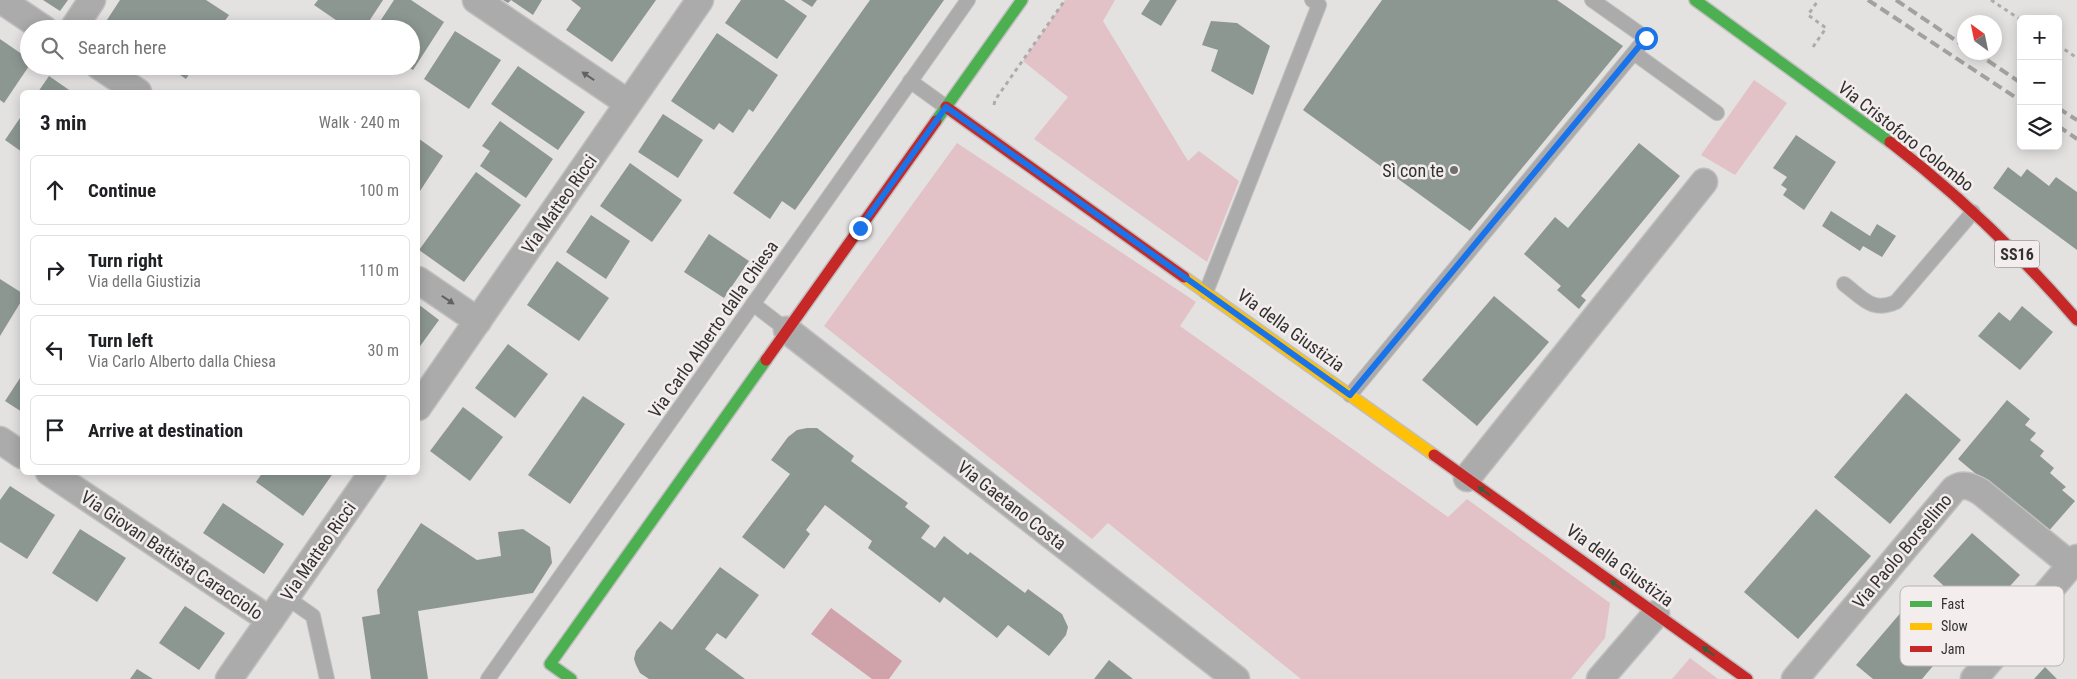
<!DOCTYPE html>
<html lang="en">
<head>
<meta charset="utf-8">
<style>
  :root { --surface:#fff; --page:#f6f6f6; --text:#202124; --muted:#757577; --line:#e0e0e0 }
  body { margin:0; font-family:"Roboto Condensed",sans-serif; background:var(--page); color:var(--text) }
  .controls { position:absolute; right:15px; top:15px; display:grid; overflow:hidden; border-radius:8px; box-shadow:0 2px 12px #0003 }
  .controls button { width:45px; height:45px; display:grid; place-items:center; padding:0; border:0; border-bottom:1px solid var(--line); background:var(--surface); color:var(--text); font:25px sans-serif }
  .compass { position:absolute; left:1957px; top:15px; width:45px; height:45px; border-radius:50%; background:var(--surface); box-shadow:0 2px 12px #0003; rotate:327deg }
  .stop { position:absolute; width:15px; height:15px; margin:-11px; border:4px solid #1a73e8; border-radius:50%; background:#fff }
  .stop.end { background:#1a73e8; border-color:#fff; box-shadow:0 1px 5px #0008 }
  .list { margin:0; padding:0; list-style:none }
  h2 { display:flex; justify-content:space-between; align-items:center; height:65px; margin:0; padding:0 20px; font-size:21px }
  h2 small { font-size:16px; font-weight:400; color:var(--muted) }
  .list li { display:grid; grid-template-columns:32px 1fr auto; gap:15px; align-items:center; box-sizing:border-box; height:70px; margin:0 10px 10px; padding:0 10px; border:1px solid var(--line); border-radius:8px }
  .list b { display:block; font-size:19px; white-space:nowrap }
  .list p { margin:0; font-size:16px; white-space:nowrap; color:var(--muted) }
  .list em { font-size:16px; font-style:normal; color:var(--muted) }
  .icon { flex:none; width:28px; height:28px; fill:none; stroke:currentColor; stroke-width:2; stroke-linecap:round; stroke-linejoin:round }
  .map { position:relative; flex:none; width:2077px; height:679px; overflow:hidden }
  .search { position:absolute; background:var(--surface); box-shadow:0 2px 12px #0003; left:20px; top:20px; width:400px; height:55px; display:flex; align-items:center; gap:12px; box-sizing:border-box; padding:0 18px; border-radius:28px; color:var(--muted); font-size:19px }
  .panel { position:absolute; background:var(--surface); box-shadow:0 2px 12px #0003; left:20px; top:90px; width:400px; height:385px; border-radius:8px }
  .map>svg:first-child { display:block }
  .green { fill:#e3c2c7 }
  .water { fill:#d0a2a9 }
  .building { fill:#8d9792 }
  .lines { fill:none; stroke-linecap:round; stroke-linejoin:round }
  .lane-casing { stroke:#c0bfbf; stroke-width:16 }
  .street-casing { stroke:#c0bfbf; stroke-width:29 }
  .fast-casing { stroke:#c0bfbf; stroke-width:14 }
  .slow-casing { stroke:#c0bfbf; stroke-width:14 }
  .jam-casing { stroke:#c0bfbf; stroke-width:14 }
  .path { stroke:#adabab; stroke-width:3; stroke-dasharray:4 4; stroke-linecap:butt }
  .lane { stroke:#acabab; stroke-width:14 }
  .street { stroke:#acabab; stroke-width:26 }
  .fast { stroke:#4caf50; stroke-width:11 }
  .slow { stroke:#ffc107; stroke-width:11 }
  .jam { stroke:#c62828; stroke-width:11 }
  .rail { stroke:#a3a0a0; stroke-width:4; stroke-dasharray:10 5; stroke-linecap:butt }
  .oneway { fill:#636262 }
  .oneway2 { fill:#3c5d3c }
  .route { stroke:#1a73e8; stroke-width:6 }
  .poi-dot { fill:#716f6f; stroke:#f3eded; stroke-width:2 }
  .labels { text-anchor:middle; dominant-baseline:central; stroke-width:5; stroke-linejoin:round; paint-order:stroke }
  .shield { fill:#f3eded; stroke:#6d6969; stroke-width:1 }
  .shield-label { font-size:16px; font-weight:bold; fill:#333131 }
  .street-label { font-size:18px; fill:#333131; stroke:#f3eded }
  .poi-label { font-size:18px; fill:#333131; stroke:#f3eded; text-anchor:end }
  .key { fill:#f3eded; stroke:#b9b5b5; stroke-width:1 }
  .key-label { font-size:14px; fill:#333131 }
</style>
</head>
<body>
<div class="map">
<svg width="2077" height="679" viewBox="0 0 2077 679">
  <rect width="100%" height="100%" fill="#e4e1e1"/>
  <!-- green -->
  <g class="green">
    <polygon points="1065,0 1115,0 1103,21 1188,161 1199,151 1239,181 1207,262 1034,139 1068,97 1023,61"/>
    <polygon points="1754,80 1787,103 1735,175 1701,155"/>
    <polygon points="957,143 1196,302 1180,326 1448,517 1467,499 1610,603 1605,638 1571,679 1301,679 1108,523 1092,539 824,326"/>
    <polygon points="1690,658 1718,679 1672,679"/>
  </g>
  <!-- water -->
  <polygon class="water" points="831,608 902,661 889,679 872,679 811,634"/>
  <!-- building -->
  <g class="building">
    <polygon points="43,0 68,0 60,11"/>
    <polygon points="120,0 206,0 229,15 219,29 101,29"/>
    <polygon points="318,0 383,0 364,29 349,29 314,5"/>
    <polygon points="394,0 411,0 444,22 413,70 407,66 411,66 411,29 375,29"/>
    <polygon points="503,0 542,0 533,15 511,0 508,3"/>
    <polygon points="571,0 656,0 612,62 566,30 581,8"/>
    <polygon points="741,0 784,0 807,16 777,59 725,23"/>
    <polygon points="801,0 817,0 812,7"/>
    <polygon points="870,0 944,0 795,210 782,201 770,219 733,193"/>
    <polygon points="1150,0 1177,0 1161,26 1141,14"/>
    <polygon points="1382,0 1557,0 1623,46 1470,231 1303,110"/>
    <polygon points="1211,21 1237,23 1270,46 1253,95 1211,71 1218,50 1202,45"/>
    <polygon points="455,31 501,60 469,109 424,79"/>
    <polygon points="717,33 778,75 753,112 749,109 733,133 719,123 714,130 671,101"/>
    <polygon points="0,39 29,59 29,66 4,103 0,100"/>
    <polygon points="167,66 194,66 186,79"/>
    <polygon points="518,66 585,112 558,150 491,104"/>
    <polygon points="49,76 72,92 38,92"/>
    <polygon points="663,114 703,140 678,178 638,152"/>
    <polygon points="22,115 22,152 5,140"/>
    <polygon points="500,121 553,159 526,198 480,166 490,151 482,146"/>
    <polygon points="1796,135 1836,162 1804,210 1783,195 1787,189 1781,185 1787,177 1773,168"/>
    <polygon points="418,138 443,156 418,194"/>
    <polygon points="1639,143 1680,176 1581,296 1586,300 1579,309 1557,290 1561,286 1524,254 1555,217 1568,228"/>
    <polygon points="630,163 682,200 652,242 600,206"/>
    <polygon points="2008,167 2021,177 2027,169 2049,186 2056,177 2077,192 2077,250 1993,188"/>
    <polygon points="476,172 521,205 464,282 419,250"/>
    <polygon points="1831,211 1870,236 1877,224 1896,236 1882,257 1863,246 1860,251 1822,226"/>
    <polygon points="591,215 630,241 606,279 566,252"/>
    <polygon points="709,234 749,261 724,298 684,272"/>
    <polygon points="557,261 609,298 579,341 527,305"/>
    <polygon points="0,279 22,293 22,300 0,336"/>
    <polygon points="1494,296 1549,342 1477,426 1422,380"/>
    <polygon points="418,304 439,320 418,349"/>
    <polygon points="2022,306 2053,332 2020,370 1978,336 1999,312 2010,321"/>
    <polygon points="508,344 548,374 515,418 475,388"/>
    <polygon points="22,375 22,412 5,401"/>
    <polygon points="1906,393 1961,440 1890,524 1834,477"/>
    <polygon points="583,396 625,424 570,504 528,475"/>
    <polygon points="2007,400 2030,419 2025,425 2036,433 2030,440 2044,451 2040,456 2054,468 2050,473 2066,487 2062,490 2075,501 2047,533 1958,459"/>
    <polygon points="463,407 503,437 470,481 430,451"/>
    <polygon points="807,428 817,428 854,456 851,461 908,503 905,507 930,526 921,538 935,548 944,536 968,555 970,552 1025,593 1028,589 1062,614 1068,627 1066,635 1049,656 1008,625 997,638 944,597 940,603 868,548 872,541 825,505 806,530 810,534 784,569 742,537 790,474 771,460 788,437 797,430"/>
    <polygon points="263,472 334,472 303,516 256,482"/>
    <polygon points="10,486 55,515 27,559 0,542 0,500"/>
    <polygon points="223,503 284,544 264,574 203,533"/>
    <polygon points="1816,509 1871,556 1798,639 1744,592"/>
    <polygon points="421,523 477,560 501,556 498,532 523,529 550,547 552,563 533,593 418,611 428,679 371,679 362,617 380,614 377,590"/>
    <polygon points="80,529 126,558 97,602 52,573"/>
    <polygon points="1972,533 2020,575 1980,619 1933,576"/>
    <polygon points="720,567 759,595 726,639 717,633 705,649 745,679 649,679 640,673 636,665 634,659 636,651 660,621 672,630"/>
    <polygon points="1909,603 1954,641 1922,679 1873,679 1856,665"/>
    <polygon points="185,606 225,633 199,670 159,643"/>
    <polygon points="1109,660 1133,679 1094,679"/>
    <polygon points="2045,667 2057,679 2034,679"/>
    <polygon points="137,669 153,679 130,679"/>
  </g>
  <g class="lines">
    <defs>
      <g id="lane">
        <polyline points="1634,53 1717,113"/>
        <polyline points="910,81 946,107"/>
        <path d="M 1844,284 C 1863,298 1872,313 1896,302 L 1973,212"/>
        <polyline points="1206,292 1319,5 1312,0"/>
        <polyline points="753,304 787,330"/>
        <polyline points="1350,395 1646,38 1592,0"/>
        <polyline points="286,597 313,616 327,679"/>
        <polyline points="488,679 968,0"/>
      </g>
      <g id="street">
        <polyline points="1,0 44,29"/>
        <polyline points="476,0 628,103"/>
        <polyline points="73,29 92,0"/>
        <polyline points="99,66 138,92"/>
        <polyline points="418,280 478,321"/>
        <polyline points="787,330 1236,679"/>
        <polyline points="418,407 700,0"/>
        <polyline points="0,440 22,455"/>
        <polyline points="49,472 270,620"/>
        <polyline points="1467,478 1704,182"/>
        <polyline points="229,679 373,472"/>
        <polyline points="1600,679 1656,614"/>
        <path d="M 1795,679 L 1954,489 C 1963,483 1971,486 1981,492 L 2071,565 L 2077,558"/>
        <polyline points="1974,679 2071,565"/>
      </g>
      <g id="fast">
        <polyline points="1695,0 1890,142"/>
        <polyline points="936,121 1022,0"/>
        <polyline points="571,679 550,664 766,360"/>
      </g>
      <polyline id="slow" points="1184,277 1434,455"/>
      <g id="jam">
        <polyline points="946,107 1184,277"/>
        <path d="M 1890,142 C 1959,195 2020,254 2077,320"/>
        <polyline points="766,360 936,121"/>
        <polyline points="1434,455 1747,679"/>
      </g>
    </defs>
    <!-- lane casing -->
    <use href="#lane" class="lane-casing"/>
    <!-- street casing -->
    <use href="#street" class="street-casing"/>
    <!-- fast casing -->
    <use href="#fast" class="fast-casing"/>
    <!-- slow casing -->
    <use href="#slow" class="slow-casing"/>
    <!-- jam casing -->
    <use href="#jam" class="jam-casing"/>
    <!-- path -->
    <g class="path">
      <polyline points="1991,0 2021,20"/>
      <polyline points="2058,45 2077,58"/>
      <polyline points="1813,47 1826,28 1808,15 1817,2"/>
      <polyline points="994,105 995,100 1065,0"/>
    </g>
    <!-- lane -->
    <use href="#lane" class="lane"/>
    <!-- street -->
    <use href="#street" class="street"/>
    <!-- fast -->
    <use href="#fast" class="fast"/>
    <!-- slow -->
    <use href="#slow" class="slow"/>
    <!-- jam -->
    <use href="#jam" class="jam"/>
    <!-- rail -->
    <g class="rail">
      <polyline points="1868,0 2021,101"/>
      <polyline points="1896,0 1964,46"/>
      <polyline points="1975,52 2021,83"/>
      <polyline points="2058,108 2077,120"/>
      <polyline points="2058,126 2077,139"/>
    </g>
  </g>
  <!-- one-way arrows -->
  <defs><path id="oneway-solid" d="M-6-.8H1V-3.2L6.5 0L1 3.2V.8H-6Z" transform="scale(1.25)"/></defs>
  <g class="oneway">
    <use href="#oneway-solid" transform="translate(588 76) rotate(-146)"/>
    <use href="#oneway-solid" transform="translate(448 300) rotate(34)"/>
  </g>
  <g class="oneway2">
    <use href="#oneway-solid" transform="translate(1484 491) rotate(-144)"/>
    <use href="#oneway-solid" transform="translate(1616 585) rotate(-144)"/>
    <use href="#oneway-solid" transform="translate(1708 651) rotate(-144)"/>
  </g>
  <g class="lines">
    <!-- route -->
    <polyline class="route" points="860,228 946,107 1350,395 1646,38"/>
  </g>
  <!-- markers -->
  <circle class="poi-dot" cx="1454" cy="170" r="5"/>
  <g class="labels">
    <!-- shield labels -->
    <rect class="shield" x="1994.5" y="240.5" width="45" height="27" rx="4"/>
    <g class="shield-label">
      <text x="2017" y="254">SS16</text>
    </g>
    <!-- street labels -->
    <g class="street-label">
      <text transform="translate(1906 136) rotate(38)">Via Cristoforo Colombo</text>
      <text transform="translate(559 204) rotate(-55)">Via Matteo Ricci</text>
      <text transform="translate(713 329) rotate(-55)">Via Carlo Alberto dalla Chiesa</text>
      <text transform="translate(1291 330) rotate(36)">Via della Giustizia</text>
      <text transform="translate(1012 505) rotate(38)">Via Gaetano Costa</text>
      <text transform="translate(318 551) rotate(-55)">Via Matteo Ricci</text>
      <text transform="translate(1902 551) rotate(-50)">Via Paolo Borsellino</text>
      <text transform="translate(172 555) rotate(34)">Via Giovan Battista Caracciolo</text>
      <text transform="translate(1620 565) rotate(36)">Via della Giustizia</text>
    </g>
    <!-- poi labels -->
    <g class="poi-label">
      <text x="1444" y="170">Sì con te</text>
    </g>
  </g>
  <!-- legend -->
  <rect x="1900" y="586" width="164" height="80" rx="8" class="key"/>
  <rect x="1910" y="601" width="22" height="6" fill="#4caf50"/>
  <rect x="1910" y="623" width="22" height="7" fill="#ffc107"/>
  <rect x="1910" y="646" width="22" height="6" fill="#c62828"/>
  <g class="key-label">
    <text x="1941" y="609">Fast</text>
    <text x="1941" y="631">Slow</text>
    <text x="1941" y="654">Jam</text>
  </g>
</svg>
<div class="controls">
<button>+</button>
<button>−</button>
<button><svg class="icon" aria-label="layers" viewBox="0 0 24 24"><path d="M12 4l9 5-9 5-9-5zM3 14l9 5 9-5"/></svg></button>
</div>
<svg class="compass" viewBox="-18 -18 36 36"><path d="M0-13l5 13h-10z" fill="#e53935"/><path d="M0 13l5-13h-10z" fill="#757577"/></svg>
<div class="stop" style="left:1646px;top:38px"></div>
<div class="stop end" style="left:860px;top:228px"></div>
<div class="search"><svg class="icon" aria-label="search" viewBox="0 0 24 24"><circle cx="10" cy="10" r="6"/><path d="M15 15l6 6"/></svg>Search here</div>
<section class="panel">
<h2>3 min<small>Walk · 240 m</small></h2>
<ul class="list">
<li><svg class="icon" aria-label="ahead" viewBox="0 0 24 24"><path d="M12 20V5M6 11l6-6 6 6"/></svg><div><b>Continue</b></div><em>100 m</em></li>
<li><svg class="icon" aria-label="right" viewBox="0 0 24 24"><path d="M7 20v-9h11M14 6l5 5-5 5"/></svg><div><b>Turn right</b><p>Via della Giustizia</p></div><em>110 m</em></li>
<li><svg class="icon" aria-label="left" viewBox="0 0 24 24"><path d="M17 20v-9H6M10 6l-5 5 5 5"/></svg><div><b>Turn left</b><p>Via Carlo Alberto dalla Chiesa</p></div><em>30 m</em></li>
<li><svg class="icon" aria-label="arrive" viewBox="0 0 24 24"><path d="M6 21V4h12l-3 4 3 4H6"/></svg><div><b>Arrive at destination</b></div></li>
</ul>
</section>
</div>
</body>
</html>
